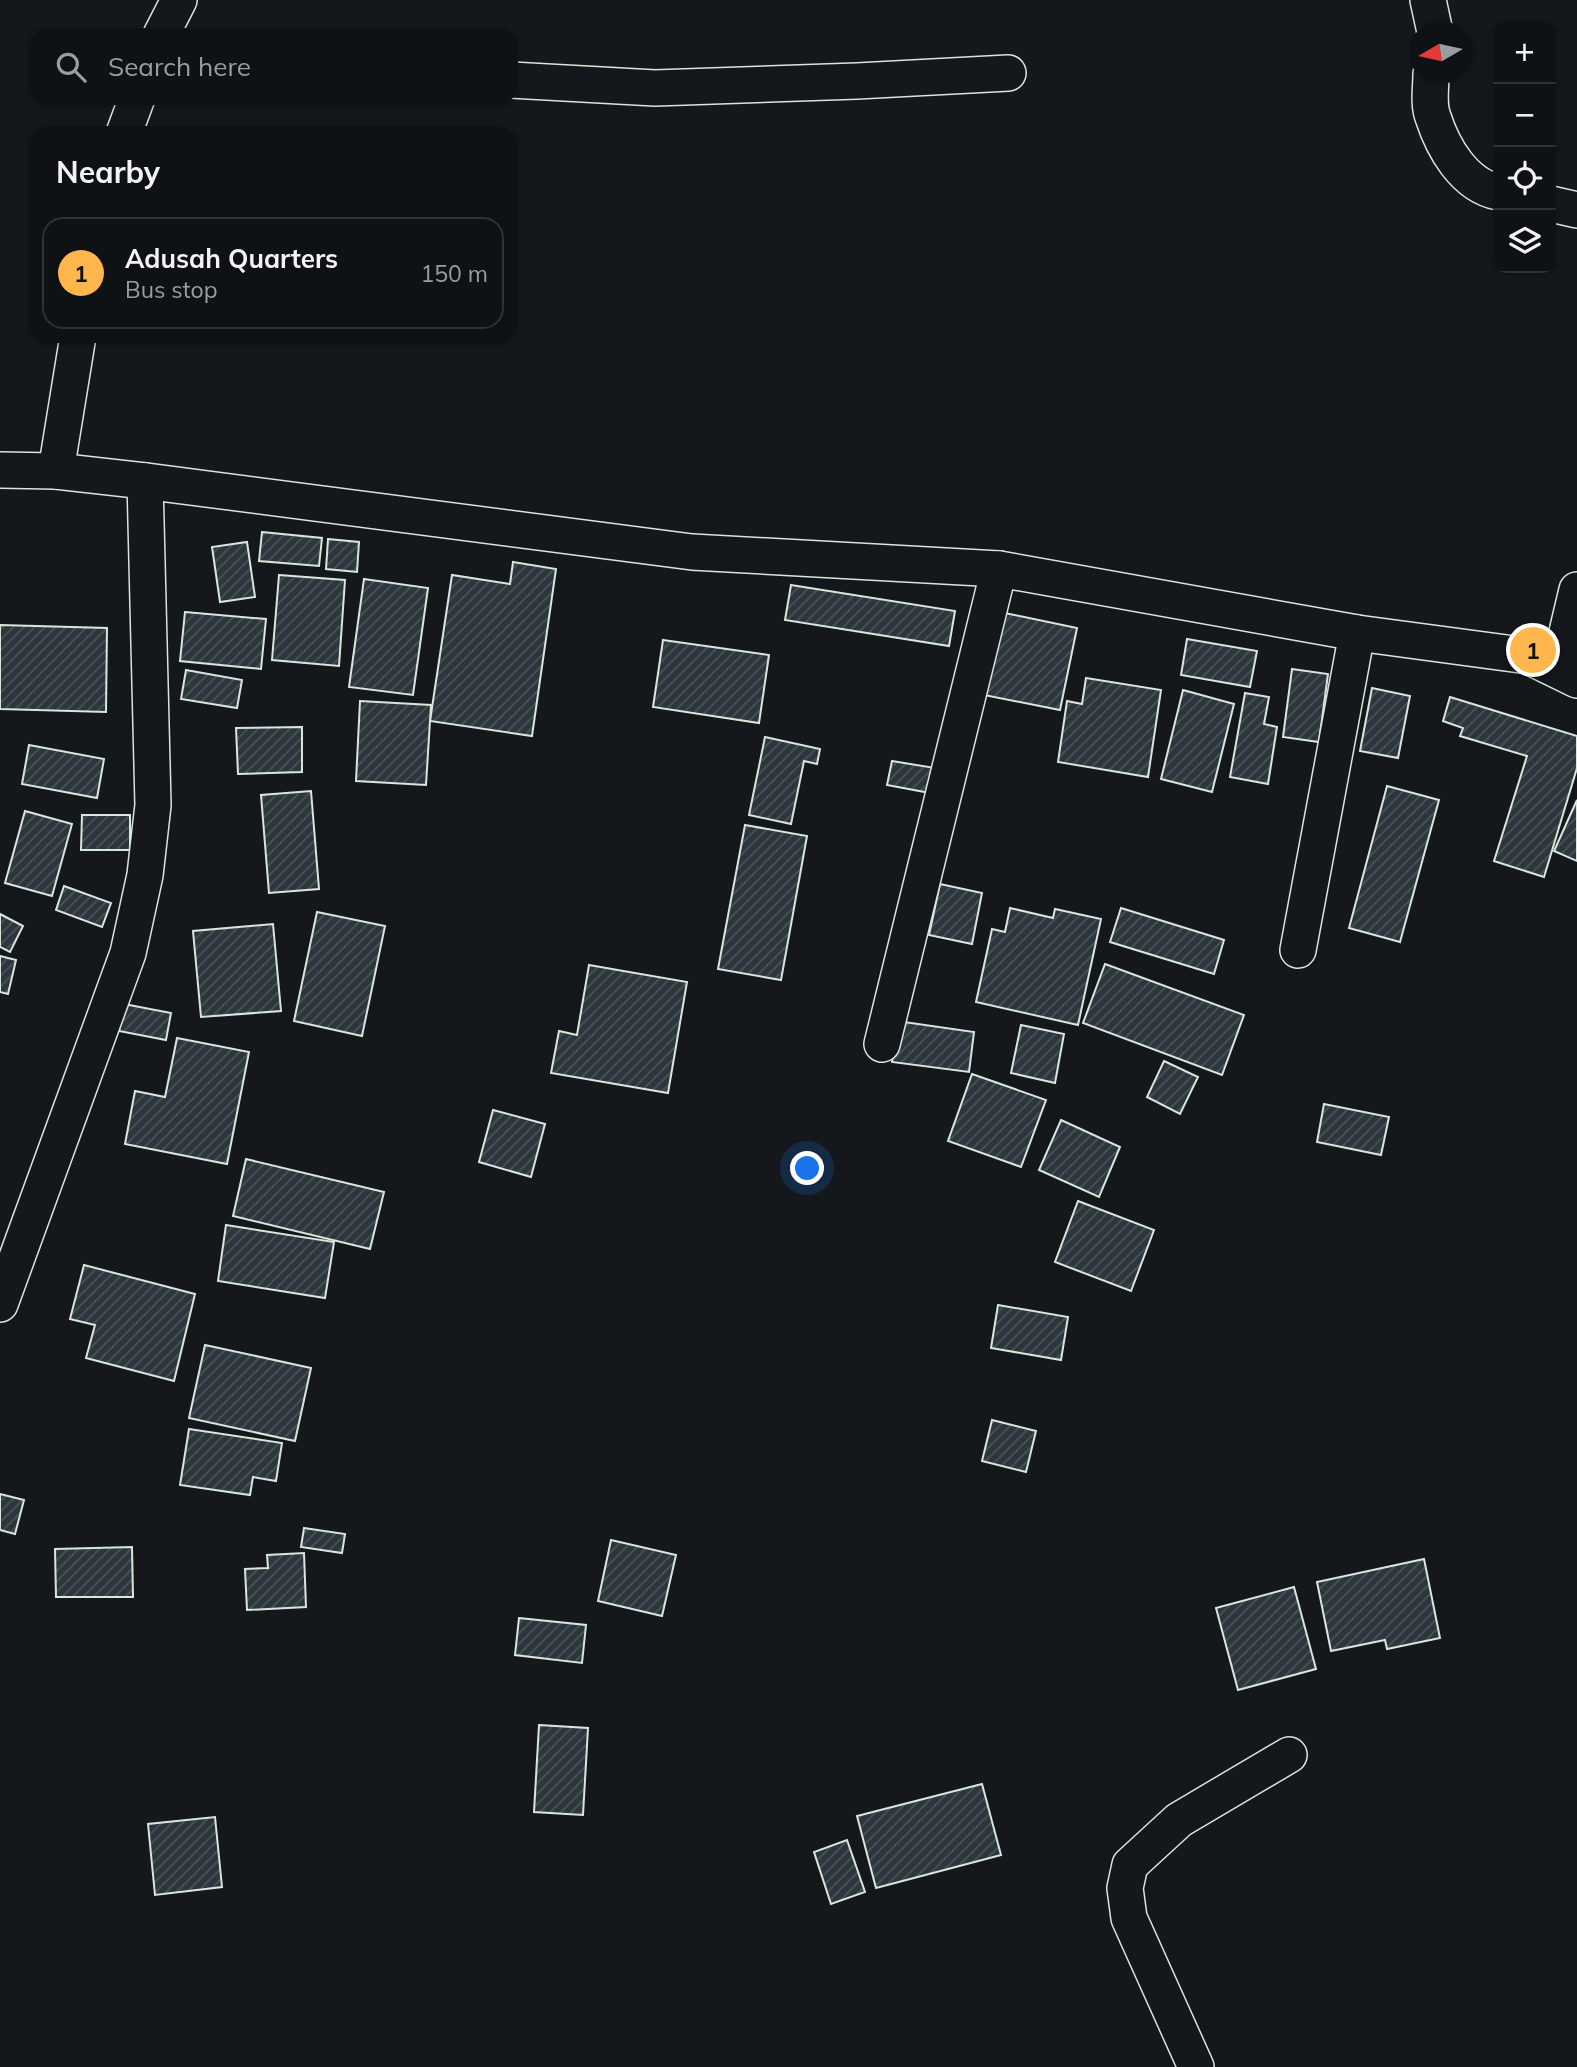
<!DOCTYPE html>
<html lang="en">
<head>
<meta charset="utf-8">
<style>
  :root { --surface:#0f1215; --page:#181b1e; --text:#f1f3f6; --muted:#9b9ea0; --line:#2f3234; --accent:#ffb74d }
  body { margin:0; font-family:Mulish,sans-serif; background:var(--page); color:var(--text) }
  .controls { position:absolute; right:21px; top:21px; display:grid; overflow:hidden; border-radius:14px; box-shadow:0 2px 5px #0004 }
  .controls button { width:63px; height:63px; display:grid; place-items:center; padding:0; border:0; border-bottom:2px solid var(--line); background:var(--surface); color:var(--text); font:35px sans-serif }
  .compass { position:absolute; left:1409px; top:21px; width:63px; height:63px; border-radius:50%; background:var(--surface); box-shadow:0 2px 5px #0004; rotate:261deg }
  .you { position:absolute; left:808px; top:1169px; width:24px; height:24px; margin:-18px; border:5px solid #fff; border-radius:50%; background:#1a73e8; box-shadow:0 0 0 10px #1a73e833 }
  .badge { display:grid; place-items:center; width:46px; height:46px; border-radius:50%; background:var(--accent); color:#111; font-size:23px; font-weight:700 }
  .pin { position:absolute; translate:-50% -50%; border:4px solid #fff; box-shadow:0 2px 7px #0006 }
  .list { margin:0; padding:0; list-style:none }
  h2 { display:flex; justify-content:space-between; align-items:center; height:91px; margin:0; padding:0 28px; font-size:30px }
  h2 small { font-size:23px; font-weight:400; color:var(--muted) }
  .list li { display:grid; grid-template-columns:46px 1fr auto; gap:21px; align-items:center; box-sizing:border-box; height:112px; margin:0 14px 14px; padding:0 14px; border:2px solid var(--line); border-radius:21px }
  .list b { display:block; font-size:26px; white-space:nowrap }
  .list p { margin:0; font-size:23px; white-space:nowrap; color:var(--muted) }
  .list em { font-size:23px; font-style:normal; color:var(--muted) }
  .icon { flex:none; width:38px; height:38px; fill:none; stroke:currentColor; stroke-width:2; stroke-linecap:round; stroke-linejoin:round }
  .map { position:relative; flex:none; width:1577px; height:2067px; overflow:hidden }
  .search { position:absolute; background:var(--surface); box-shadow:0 2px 5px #0004; left:28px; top:28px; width:490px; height:77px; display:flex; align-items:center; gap:18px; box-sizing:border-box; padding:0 24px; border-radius:21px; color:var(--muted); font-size:26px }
  .panel { position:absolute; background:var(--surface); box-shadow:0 2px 5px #0004; left:28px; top:126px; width:490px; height:217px; border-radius:21px }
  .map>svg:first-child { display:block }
  .building { fill:url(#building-hatch); stroke:#d8e6dc; stroke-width:2 }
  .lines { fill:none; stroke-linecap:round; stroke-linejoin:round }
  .street-casing { stroke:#d8e6dc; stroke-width:38 }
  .street { stroke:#14181c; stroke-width:35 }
</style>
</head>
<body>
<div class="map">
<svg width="1577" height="2067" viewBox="0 0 1577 2067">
  <defs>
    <pattern id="building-hatch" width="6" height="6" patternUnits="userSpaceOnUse" patternTransform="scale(1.75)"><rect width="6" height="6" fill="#2c363c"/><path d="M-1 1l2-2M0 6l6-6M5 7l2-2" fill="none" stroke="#4a5358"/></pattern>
  </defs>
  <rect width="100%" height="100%" fill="#14181c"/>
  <!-- building -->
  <g class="building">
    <polygon points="262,532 322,538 319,566 259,561"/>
    <polygon points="328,539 359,542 357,572 326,569"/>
    <polygon points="247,542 255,597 220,602 212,547"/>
    <polygon points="513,562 556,569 532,736 430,721 452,575 510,584"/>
    <polygon points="279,575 345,580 339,666 272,660"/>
    <polygon points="364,579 428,588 413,695 349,687"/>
    <polygon points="791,585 955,611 949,646 785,620"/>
    <polygon points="185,612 266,619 261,669 180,661"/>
    <polygon points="1000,612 1077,628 1060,710 984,695"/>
    <polygon points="0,625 107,628 106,712 0,709"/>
    <polygon points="1187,639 1257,651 1250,687 1181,675"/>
    <polygon points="663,640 769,655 759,723 653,707"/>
    <polygon points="1292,669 1328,674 1319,742 1283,737"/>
    <polygon points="186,670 242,680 237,708 181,699"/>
    <polygon points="1086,678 1161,690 1148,777 1058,762 1067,701 1082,704"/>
    <polygon points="1372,688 1410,696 1398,758 1360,751"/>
    <polygon points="1183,690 1234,704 1212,792 1161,779"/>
    <polygon points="1245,693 1269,697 1264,724 1277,727 1268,784 1230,777"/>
    <polygon points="1450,697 1577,736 1577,768 1544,877 1494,861 1527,756 1460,736 1463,728 1443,721"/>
    <polygon points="360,701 431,705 426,785 356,781"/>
    <polygon points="302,727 302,772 238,774 236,728"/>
    <polygon points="765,737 820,749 817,764 804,761 791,824 749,815"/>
    <polygon points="29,745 104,759 97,798 22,784"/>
    <polygon points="892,761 935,768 930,793 887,785"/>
    <polygon points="1387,786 1439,800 1400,942 1349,928"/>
    <polygon points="311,791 319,889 269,893 261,795"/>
    <polygon points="1577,800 1577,861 1554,851"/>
    <polygon points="25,811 72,824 52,896 5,883"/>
    <polygon points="82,815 130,815 130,850 81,850"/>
    <polygon points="745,825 807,836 781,980 718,969"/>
    <polygon points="940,884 982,893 972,944 929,935"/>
    <polygon points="64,886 111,903 102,927 56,910"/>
    <polygon points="1010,908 1053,918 1055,909 1101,919 1078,1025 976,1002 992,929 1005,932"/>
    <polygon points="1121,908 1224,940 1214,974 1110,942"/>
    <polygon points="317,912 385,926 362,1036 294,1021"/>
    <polygon points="0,914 23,926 10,952 0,947"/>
    <polygon points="273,924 281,1011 201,1017 193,931"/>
    <polygon points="0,956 16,960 8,994 0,992"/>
    <polygon points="1105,964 1244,1015 1222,1075 1083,1023"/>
    <polygon points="589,965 687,982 668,1093 551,1073 559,1031 577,1035"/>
    <polygon points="124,1004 171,1013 166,1040 119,1031"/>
    <polygon points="897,1021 974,1032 969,1072 892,1062"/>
    <polygon points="1021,1025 1064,1034 1055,1083 1011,1073"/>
    <polygon points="177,1038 249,1052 227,1164 125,1144 135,1091 165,1097"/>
    <polygon points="1164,1061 1198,1077 1180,1114 1147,1097"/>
    <polygon points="972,1074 1046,1100 1021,1167 948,1141"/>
    <polygon points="1324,1104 1389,1117 1381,1155 1317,1142"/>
    <polygon points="493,1110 545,1124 531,1177 479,1162"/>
    <polygon points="1061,1120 1120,1147 1099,1197 1039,1170"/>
    <polygon points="246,1159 384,1192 370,1249 233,1216"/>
    <polygon points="1078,1201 1154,1230 1131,1291 1055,1262"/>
    <polygon points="226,1225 334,1242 325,1298 218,1281"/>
    <polygon points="84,1265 195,1294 174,1381 86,1358 95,1325 70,1319"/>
    <polygon points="998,1305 1068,1317 1061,1360 991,1348"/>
    <polygon points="205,1345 311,1368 295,1441 189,1418"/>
    <polygon points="992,1420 1036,1431 1026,1472 982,1461"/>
    <polygon points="189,1429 282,1443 276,1481 253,1477 250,1495 180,1485"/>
    <polygon points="0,1494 24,1500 15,1534 0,1530"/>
    <polygon points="304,1528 345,1534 342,1553 301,1547"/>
    <polygon points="611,1540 676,1555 662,1616 598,1601"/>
    <polygon points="132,1547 133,1597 56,1597 55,1549"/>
    <polygon points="304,1553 306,1607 247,1610 245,1569 268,1568 267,1555"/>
    <polygon points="1424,1559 1440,1638 1387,1649 1385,1640 1331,1651 1317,1582"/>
    <polygon points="1294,1587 1316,1669 1238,1690 1216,1608"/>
    <polygon points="519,1618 586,1625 582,1663 515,1655"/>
    <polygon points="539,1725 588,1728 583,1815 534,1812"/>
    <polygon points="982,1784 1001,1855 876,1888 857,1816"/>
    <polygon points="215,1817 222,1887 155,1895 148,1824"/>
    <polygon points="847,1840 865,1892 831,1904 814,1852"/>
  </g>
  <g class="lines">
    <defs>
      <g id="street">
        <polyline points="1428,0 1435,32"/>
        <polyline points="161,35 179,0"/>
        <path d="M 1431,74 C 1431,87 1428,105 1433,117 C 1443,148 1464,185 1498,192"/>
        <polyline points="511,80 655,88 857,81 1008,73"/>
        <polyline points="124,133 137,98"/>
        <polyline points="1551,204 1577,210"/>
        <polyline points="0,470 56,471 145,481 692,552 999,569 1357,633 1528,656 1577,680"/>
        <polyline points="56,471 78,336"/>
        <polyline points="1558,670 1577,590"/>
        <polyline points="1298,950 1357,633"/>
        <polyline points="882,1044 999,569"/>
        <polyline points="0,1304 128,953 145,875 153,805 145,481"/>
        <polyline points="1196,2067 1129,1918 1125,1888 1130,1865 1179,1820 1289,1755"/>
      </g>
    </defs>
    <!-- street casing -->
    <use href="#street" class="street-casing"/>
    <!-- street -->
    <use href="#street" class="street"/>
  </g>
</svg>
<div class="controls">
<button>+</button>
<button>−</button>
<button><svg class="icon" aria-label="locate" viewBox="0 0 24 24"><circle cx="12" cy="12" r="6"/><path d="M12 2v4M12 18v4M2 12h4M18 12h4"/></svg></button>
<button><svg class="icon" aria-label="layers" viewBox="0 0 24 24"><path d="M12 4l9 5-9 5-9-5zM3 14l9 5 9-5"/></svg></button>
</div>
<svg class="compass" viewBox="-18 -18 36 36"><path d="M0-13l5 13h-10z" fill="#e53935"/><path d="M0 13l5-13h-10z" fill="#9b9ea0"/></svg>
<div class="you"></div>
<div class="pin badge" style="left:1533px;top:650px">1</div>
<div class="search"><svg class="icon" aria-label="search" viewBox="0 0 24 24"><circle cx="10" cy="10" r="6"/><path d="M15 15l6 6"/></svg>Search here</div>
<section class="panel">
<h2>Nearby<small></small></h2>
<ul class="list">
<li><span class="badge">1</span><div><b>Adusah Quarters</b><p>Bus stop</p></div><em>150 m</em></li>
</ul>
</section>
</div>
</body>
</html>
